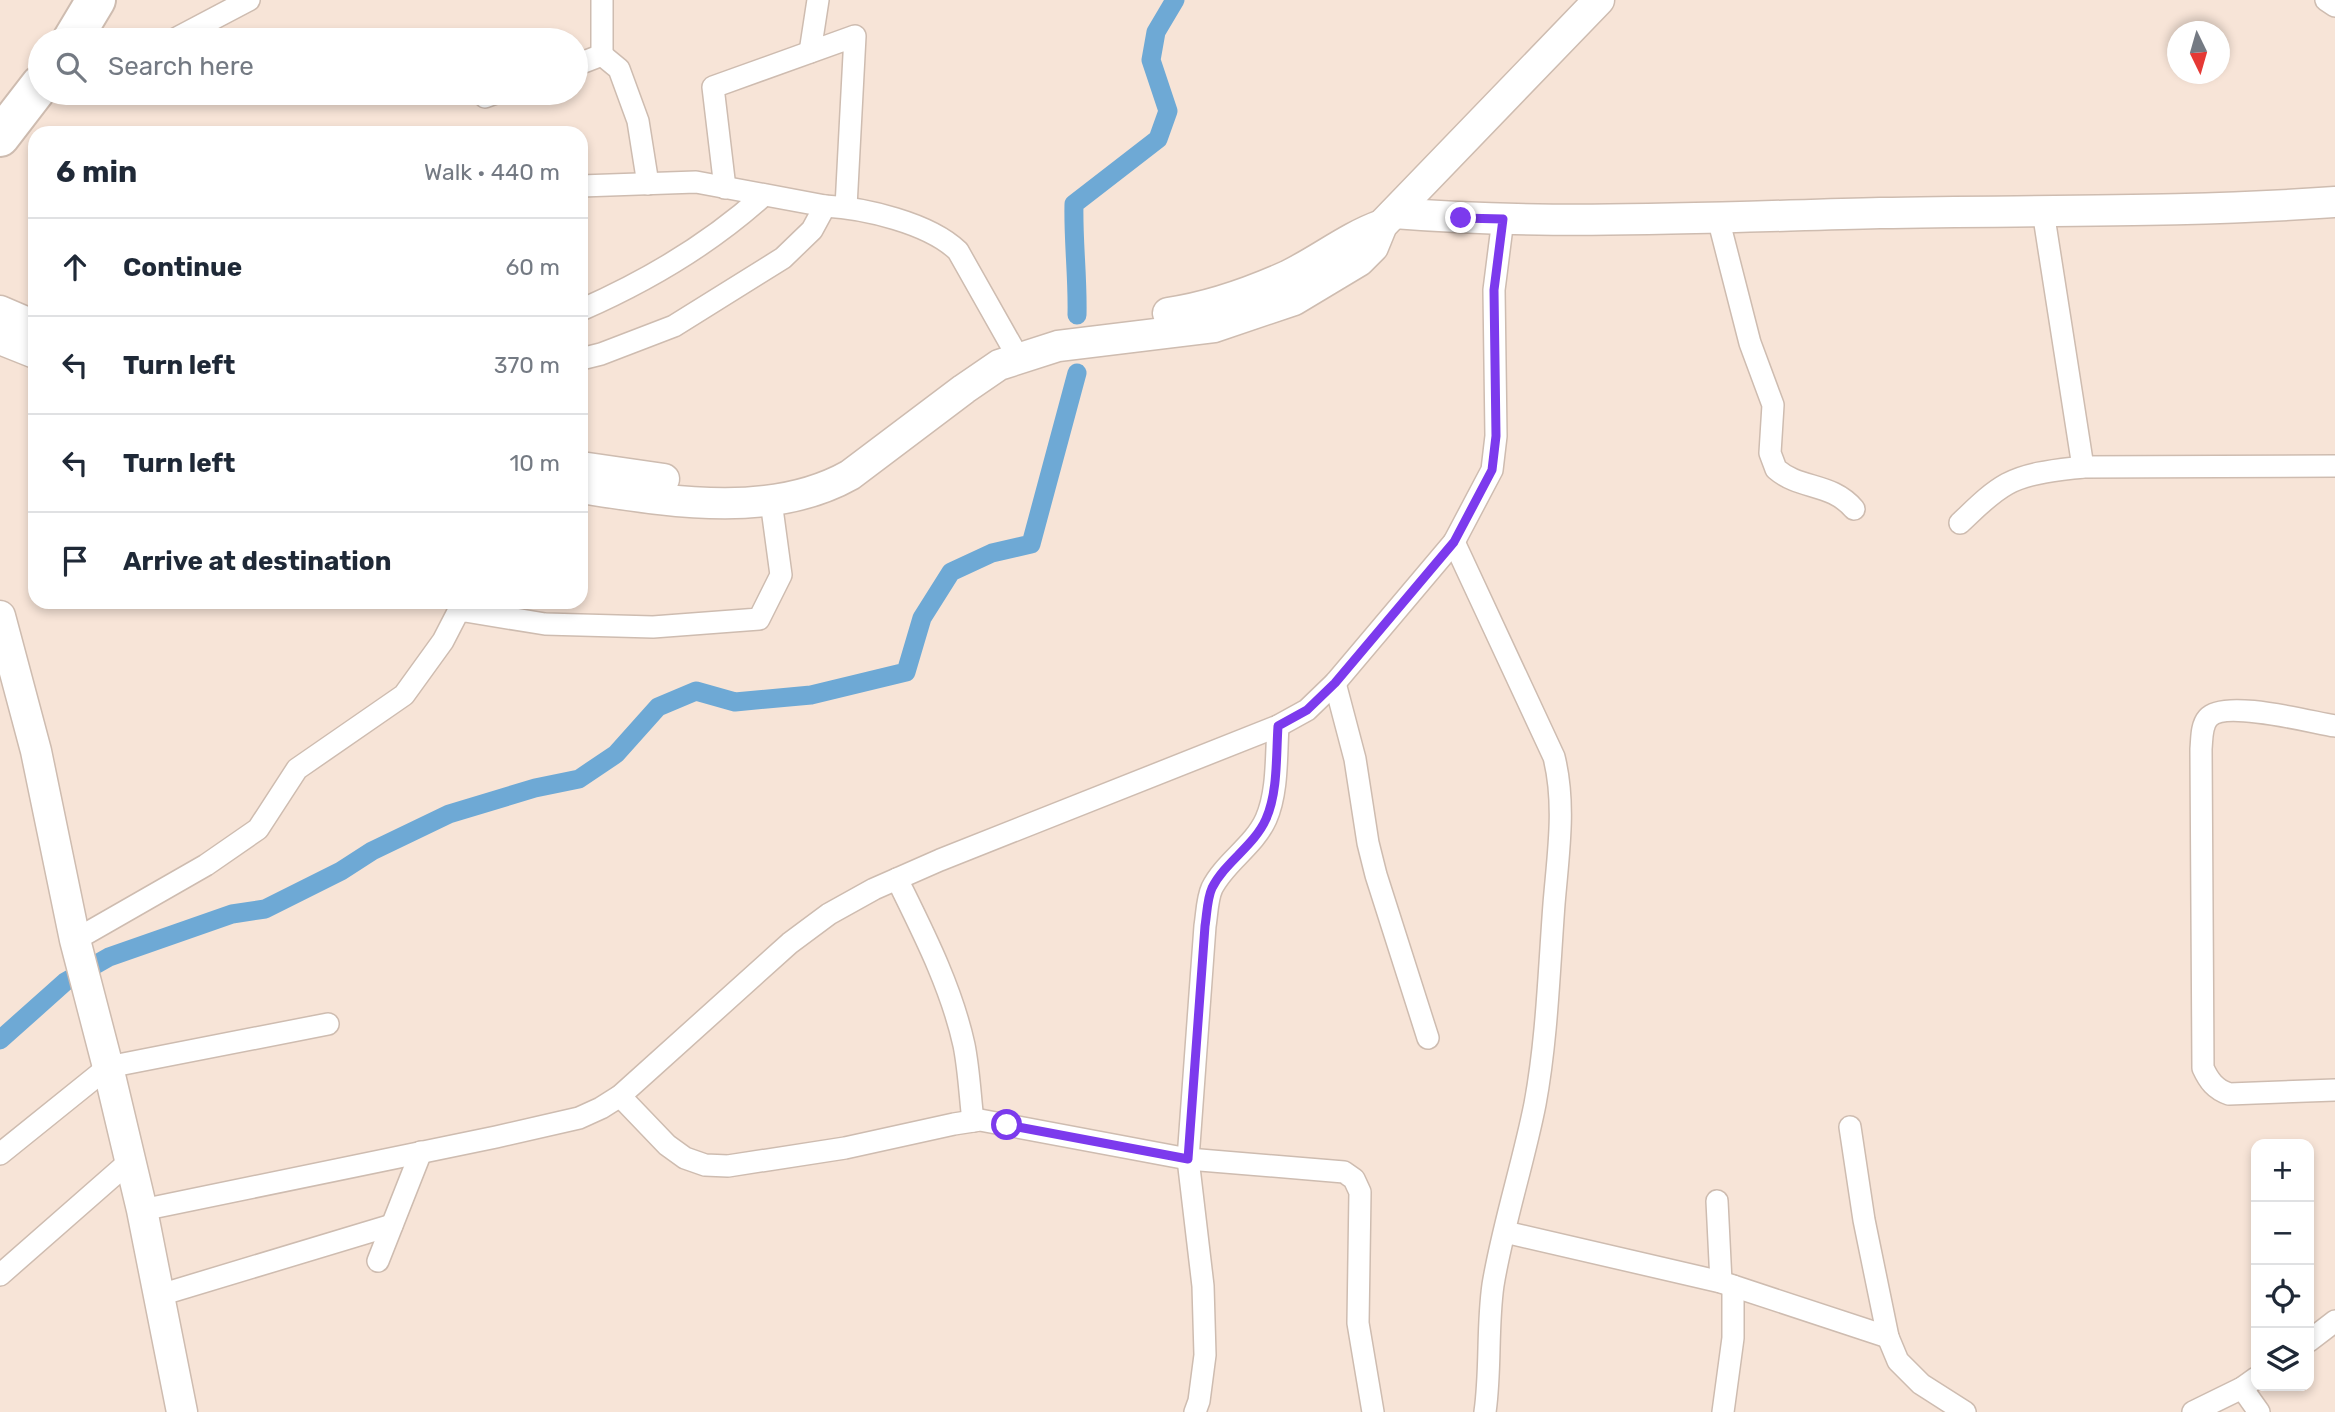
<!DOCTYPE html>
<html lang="en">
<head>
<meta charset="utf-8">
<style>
  :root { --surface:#fff; --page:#f2f2f3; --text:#1f2937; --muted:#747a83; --line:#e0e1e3 }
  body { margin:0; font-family:Rubik,sans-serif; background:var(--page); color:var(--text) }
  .controls { position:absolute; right:21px; bottom:21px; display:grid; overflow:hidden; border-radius:14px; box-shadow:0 4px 10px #0003 }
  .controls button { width:63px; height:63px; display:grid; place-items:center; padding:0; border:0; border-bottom:2px solid var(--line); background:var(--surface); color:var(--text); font:35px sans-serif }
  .compass { position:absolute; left:2167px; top:21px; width:63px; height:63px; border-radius:50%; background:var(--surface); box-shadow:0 4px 10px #0003; rotate:175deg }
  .stop { position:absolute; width:21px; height:21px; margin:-16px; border:5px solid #7c3aed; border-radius:50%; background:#fff }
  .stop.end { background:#7c3aed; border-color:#fff; box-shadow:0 2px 7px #0008 }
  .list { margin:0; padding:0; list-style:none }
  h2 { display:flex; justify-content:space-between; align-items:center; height:91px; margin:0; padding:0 28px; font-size:30px }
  h2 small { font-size:23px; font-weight:400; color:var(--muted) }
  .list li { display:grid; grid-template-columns:46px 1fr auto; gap:21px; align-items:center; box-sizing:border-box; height:98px; padding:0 28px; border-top:2px solid var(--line) }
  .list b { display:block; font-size:26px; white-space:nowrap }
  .list em { font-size:23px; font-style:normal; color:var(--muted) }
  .icon { flex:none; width:38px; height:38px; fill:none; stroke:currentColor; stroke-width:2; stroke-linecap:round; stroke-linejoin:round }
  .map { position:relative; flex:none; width:2335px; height:1412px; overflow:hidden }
  .search { position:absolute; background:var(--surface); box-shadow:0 4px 10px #0003; left:28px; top:28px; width:560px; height:77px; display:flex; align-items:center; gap:18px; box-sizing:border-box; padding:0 24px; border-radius:38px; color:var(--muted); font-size:26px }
  .panel { position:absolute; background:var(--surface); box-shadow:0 4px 10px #0003; left:28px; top:126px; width:560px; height:483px; border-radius:21px }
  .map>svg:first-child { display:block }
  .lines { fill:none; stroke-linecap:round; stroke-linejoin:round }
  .canal { stroke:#6ea9d5; stroke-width:19 }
  .street-casing { stroke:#cebcb0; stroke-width:24 }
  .secondary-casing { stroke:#cebcb0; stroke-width:33 }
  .highway-casing { stroke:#cebcb0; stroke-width:42 }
  .street { stroke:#fff; stroke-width:21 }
  .secondary { stroke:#fff; stroke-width:30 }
  .highway { stroke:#fff; stroke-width:38 }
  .route { stroke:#7c3aed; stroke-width:9 }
</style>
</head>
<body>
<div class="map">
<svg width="2335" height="1412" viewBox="0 0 2335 1412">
  <rect width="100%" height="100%" fill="#f7e4d7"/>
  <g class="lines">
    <!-- canal -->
    <g class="canal">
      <path d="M 1077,315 C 1078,278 1073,241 1074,204 L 1158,139 L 1168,111 L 1151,60 L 1156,32 L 1175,0"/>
      <polyline points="0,1040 65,982 109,957 232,914 265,909 341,871 372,851 449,814 535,788 579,779 616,754 658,707 696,691 735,702 811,695 906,672 922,618 951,572 992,553 1031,544 1077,373"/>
    </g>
    <defs>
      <g id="street">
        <polyline points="602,0 602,55"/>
        <polyline points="2326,0 2335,6"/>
        <polyline points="173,40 249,0"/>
        <polyline points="810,52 818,0"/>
        <polyline points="576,65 602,55 619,69 638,121 648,184"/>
        <polyline points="485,97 496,93"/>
        <path d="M 581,186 L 696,182 L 825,206 C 864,208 929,223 958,251 L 1019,359"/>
        <polyline points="725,188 713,87 855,36 846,207"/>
        <polyline points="2043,211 2083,467"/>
        <path d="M 1718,218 L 1750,343 L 1773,405 L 1770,453 L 1776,469 C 1800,490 1831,482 1854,509"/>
        <path d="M 581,310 C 647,281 710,244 764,195"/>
        <polyline points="581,359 601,354 674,326 783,258 812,230 825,206"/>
        <path d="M 1960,523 C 1975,509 1989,494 2007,484 C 2029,472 2059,470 2083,467 L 2335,466"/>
        <path d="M 1454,542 L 1554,757 C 1566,805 1558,855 1554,904 C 1549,971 1547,1039 1535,1104 C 1523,1165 1503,1224 1493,1285 C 1487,1327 1491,1370 1485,1412"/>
        <polyline points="1335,683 1355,759 1368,843 1376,875 1428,1038"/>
        <path d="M 2335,726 C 2310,722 2224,699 2208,718 C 2201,726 2202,739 2201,749 L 2203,1068 C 2209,1081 2215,1089 2229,1094 L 2335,1090"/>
        <path d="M 897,879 C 923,932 951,986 964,1045 C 969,1070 970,1096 973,1121"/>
        <polyline points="75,940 206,865 258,829 297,769 404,695 443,641 459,610 545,624 653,627 759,619 781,575 771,501"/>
        <polyline points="620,1096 667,1145 685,1158 705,1165 728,1166 845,1148 954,1124 980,1120 1188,1159 1344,1172 1354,1179 1360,1192 1358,1323 1373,1412"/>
        <polyline points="1850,1127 1864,1220 1888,1337 1898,1361 1921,1384 1965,1412"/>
        <polyline points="0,1154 108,1067 328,1024"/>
        <polyline points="1717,1201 1721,1282"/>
        <polyline points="142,1210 496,1137 579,1118 601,1108 620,1096 790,943 829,914 874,889 940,860 1278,726 1307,710 1335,683 1454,542 1492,470 1496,436 1494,290 1503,219"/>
        <polyline points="1505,1232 1721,1282 1888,1337"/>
        <polyline points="378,1261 421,1152"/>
        <polyline points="0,1275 130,1161"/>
        <polyline points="160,1295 392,1225"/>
        <polyline points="2309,1341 2335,1321"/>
        <polyline points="2242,1388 2259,1412"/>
        <path d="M 1195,1412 L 1199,1401 L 1205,1355 L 1203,1286 L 1188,1159 L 1205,926 C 1207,914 1207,899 1212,888 C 1225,862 1254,846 1266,819 C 1278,792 1276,755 1278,726"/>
        <polyline points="1723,1412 1733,1338 1733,1286"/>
        <polyline points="2193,1412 2242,1388 2256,1378"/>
      </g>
      <g id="secondary">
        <path d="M 1394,213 C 1556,226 1718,217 1880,213 C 2032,210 2184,213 2335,202"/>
        <polyline points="0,311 35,326"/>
        <path d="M 1168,313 C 1209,307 1249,293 1287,276 C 1320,260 1348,237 1382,225"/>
        <polyline points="0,339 35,353"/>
        <polyline points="581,467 664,479"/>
        <path d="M 581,488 C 667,501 770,520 850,475 L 964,389 L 999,365 L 1058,346 L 1214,327 L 1294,300 L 1359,261 L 1373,247 L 1382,225 L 1599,0"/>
        <polyline points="0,616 36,751 75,940 108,1067 142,1210 182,1412"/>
      </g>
      <g id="highway">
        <polyline points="72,40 96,0"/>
        <polyline points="0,137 40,85"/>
      </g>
    </defs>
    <!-- street casing -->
    <use href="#street" class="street-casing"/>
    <!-- secondary casing -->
    <use href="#secondary" class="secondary-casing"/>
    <!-- highway casing -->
    <use href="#highway" class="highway-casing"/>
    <!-- street -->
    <use href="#street" class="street"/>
    <!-- secondary -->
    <use href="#secondary" class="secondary"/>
    <!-- highway -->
    <use href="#highway" class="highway"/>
  </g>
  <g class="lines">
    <!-- route -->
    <path class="route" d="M 1007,1125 L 1188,1159 L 1205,926 C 1207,914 1207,899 1212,888 C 1225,862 1254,846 1266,819 C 1278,792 1276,756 1278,726 L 1307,710 L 1335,683 L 1454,542 L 1492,470 L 1496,436 L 1494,290 L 1503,219 L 1461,218"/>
  </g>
</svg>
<div class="controls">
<button>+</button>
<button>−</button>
<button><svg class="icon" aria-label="locate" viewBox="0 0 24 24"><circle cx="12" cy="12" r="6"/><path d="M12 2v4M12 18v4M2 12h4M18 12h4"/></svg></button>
<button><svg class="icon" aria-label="layers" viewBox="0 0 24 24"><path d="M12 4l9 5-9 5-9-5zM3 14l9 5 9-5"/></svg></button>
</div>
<svg class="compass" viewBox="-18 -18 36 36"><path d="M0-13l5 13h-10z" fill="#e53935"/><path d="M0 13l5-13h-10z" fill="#747a83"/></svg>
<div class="stop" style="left:1007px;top:1125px"></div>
<div class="stop end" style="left:1461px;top:218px"></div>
<div class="search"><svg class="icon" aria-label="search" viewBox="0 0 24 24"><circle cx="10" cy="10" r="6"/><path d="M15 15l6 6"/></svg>Search here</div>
<section class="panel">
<h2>6 min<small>Walk · 440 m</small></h2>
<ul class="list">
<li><svg class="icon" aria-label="ahead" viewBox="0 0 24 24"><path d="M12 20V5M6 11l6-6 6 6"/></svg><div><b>Continue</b></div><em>60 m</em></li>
<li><svg class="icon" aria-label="left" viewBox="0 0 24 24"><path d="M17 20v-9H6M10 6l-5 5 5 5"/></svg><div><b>Turn left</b></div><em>370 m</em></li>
<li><svg class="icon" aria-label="left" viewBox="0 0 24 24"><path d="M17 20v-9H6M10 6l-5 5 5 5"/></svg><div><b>Turn left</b></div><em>10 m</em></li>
<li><svg class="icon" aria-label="arrive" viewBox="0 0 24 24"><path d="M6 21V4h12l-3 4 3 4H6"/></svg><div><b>Arrive at destination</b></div></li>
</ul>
</section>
</div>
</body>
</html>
